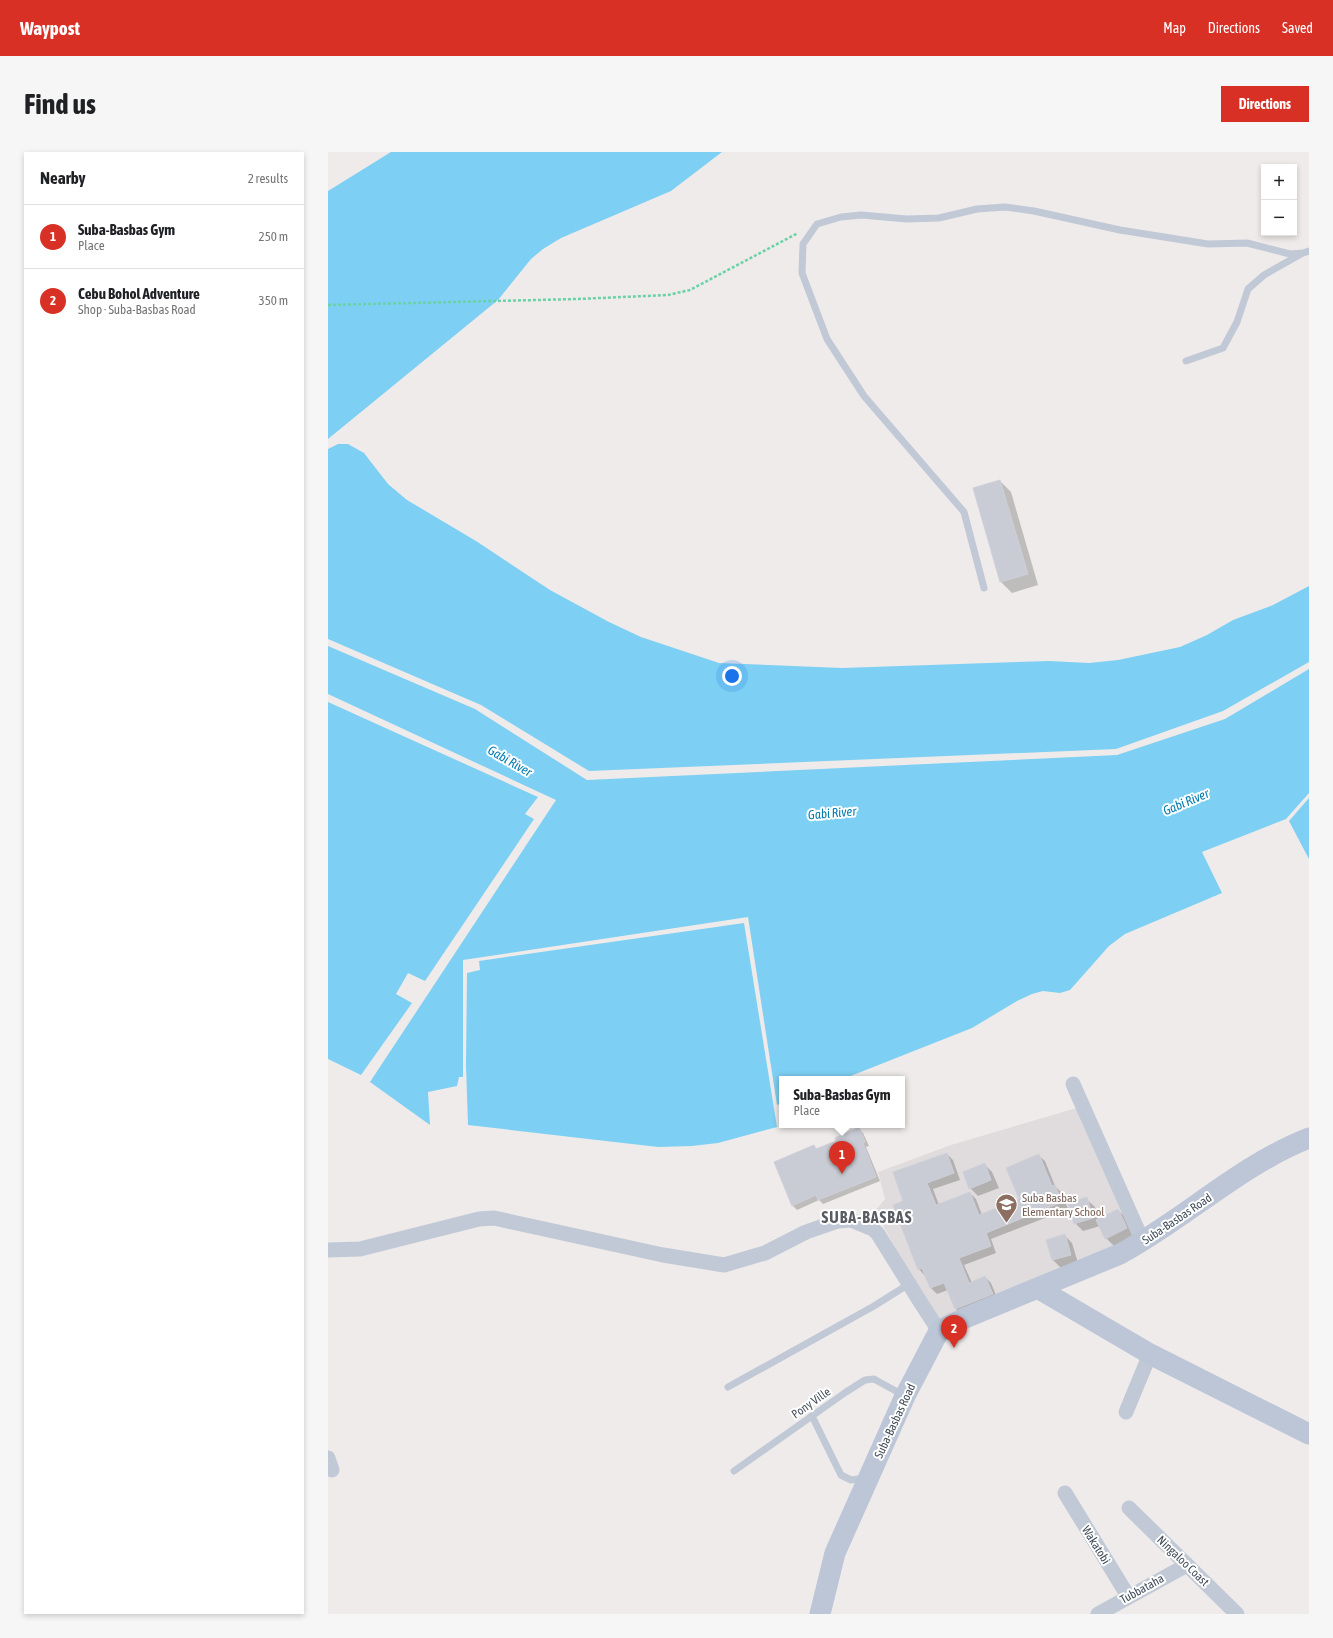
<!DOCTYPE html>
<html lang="en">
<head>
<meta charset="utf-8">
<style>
  :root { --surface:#fff; --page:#f6f6f6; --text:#202124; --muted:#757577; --line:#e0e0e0; --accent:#d93025 }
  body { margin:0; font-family:"Asap Condensed",sans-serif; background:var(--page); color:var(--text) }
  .controls { position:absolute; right:12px; top:12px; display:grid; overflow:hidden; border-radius:0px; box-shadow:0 2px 6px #0003 }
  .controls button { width:36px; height:36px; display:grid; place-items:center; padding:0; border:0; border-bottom:1px solid var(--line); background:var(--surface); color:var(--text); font:20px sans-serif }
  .you { position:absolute; left:404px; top:524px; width:14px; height:14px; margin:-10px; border:3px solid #fff; border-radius:50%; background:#1a73e8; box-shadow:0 0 0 6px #1a73e833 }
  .badge { display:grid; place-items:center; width:26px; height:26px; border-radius:50%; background:var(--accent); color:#fff; font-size:13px; font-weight:700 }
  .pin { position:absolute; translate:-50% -33px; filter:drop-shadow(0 1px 2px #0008) }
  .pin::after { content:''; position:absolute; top:21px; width:14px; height:12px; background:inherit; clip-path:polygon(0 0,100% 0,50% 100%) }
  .popup { position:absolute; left:451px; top:924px; width:126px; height:52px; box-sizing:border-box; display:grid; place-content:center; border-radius:0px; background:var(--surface); filter:drop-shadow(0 1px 3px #0005); font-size:13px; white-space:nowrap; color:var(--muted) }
  .popup b { font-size:15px; color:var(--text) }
  .popup::after { content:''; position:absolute; left:50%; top:100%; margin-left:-8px; border:8px solid transparent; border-top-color:var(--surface) }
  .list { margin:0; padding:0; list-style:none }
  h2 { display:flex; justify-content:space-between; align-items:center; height:52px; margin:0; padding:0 16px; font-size:17px }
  h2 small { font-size:13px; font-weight:400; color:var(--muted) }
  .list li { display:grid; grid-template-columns:26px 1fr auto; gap:12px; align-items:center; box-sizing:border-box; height:64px; padding:0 16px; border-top:1px solid var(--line) }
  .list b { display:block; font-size:15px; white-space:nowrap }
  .list p { margin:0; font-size:13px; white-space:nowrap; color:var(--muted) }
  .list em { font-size:13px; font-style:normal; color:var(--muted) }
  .map { position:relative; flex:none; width:981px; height:1462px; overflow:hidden; border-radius:0px }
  header { display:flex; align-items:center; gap:24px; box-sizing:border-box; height:56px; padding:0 20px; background:var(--accent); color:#fff }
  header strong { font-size:19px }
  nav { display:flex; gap:22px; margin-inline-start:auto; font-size:14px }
  .intro { display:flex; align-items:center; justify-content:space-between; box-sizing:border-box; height:96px; padding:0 24px }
  h1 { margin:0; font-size:28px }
  .button { padding:10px 18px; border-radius:0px; background:var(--accent); color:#fff; font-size:14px; font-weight:700 }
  main { display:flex; gap:24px; padding:0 24px }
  aside { flex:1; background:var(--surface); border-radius:0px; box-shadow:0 2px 6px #0003 }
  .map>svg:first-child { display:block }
  .education { fill:#e0dcdd }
  .water { fill:#7dd0f3 }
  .shadow { fill:#0003 }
  .building { fill:#c9ccd4; stroke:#cfd0d8 }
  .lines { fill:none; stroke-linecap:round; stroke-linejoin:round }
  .path { stroke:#69d2a7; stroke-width:2.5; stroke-dasharray:3 2; stroke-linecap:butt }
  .lane { stroke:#c0c9d5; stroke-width:7 }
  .street { stroke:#c0c9d5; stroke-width:15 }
  .secondary { stroke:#bcc6d7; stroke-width:21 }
  .labels { text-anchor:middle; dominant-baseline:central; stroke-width:4; stroke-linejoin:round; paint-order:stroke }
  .education-label { font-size:12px; fill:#785e54; stroke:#fff; text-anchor:start }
  .street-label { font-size:12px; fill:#424d5a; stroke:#fff }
  .water-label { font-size:13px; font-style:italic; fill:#007cb0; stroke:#fff }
  .district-label { font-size:16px; font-weight:bold; letter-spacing:1px; fill:#585b61; stroke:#fff }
</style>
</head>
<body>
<header>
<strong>Waypost</strong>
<nav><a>Map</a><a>Directions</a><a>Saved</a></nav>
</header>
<div class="intro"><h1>Find us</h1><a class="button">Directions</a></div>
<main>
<aside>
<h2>Nearby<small>2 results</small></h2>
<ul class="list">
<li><span class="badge">1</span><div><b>Suba-Basbas Gym</b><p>Place</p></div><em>250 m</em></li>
<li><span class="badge">2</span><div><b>Cebu Bohol Adventure</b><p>Shop · Suba-Basbas Road</p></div><em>350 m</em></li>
</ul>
</aside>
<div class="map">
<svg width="981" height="1462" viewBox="0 0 981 1462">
  <rect width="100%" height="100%" fill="#efebeb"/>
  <!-- education -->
  <polygon class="education" points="752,955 810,1088 610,1172 547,1059 557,1047 550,1020 623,993"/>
  <!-- water -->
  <g class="water">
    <polygon points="63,0 394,0 343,39 233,86 215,97 203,107 170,148 0,287 0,39"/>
    <polygon points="10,292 20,292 36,301 60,332 79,348 148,389 222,438 281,470 313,485 391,511 514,516 721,509 761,511 790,508 852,495 879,483 905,468 945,453 981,434 981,510 895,559 788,597 261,619 153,553 0,487 0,297"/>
    <polygon points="0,494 147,557 259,628 789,603 897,567 981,517 981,641 958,667 874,700 894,741 797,782 781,794 742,838 732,841 715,839 704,842 689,849 644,876 515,927 454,927 454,951 449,953 420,765 135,808 135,925 131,925 129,934 100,940 102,973 42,930 228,648 0,542"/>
    <polygon points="0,550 210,645 197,662 206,667 97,829 80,821 68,842 84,851 33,923 0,907"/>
    <polygon points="981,646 981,707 961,669"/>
    <polygon points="416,771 449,975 390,991 364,994 330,995 140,973 138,914 139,821 152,818 151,809"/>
  </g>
  <!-- shadow -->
  <g class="shadow">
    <polygon points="672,329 683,340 710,433 684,441 673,430 646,337"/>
    <polygon points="531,977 535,981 541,994 538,995 552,1029 495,1052 491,1048 469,1058 465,1054 447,1010 486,995 489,998 509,990"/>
    <polygon points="619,1002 625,1008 632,1028 605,1037 611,1053 642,1041 648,1047 654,1063 692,1048 710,1003 717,1009 727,1034 733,1040 740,1057 663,1087 668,1101 636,1113 644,1131 657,1125 663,1131 670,1148 635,1163 628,1157 620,1138 609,1142 603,1136 597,1124 591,1117 576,1050"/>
    <polygon points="656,1012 664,1020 671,1036 650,1044 642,1036"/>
    <polygon points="758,1047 767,1055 770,1068 790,1058 798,1066 806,1084 786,1094 778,1086 772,1074 755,1079 747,1071"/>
    <polygon points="736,1083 744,1091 750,1111 733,1116 725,1108 719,1089"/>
  </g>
  <!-- building -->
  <g class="building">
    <polygon points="672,328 700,422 672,430 645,336"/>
    <polygon points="531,975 537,990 535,991 548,1025 490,1048 488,1043 464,1054 446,1010 486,993 488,997 508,989 507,986"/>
    <polygon points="619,1001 626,1021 599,1031 608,1053 642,1040 651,1063 691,1047 678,1016 711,1002 724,1034 727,1033 734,1050 658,1081 663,1094 631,1106 641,1131 657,1124 665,1142 627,1157 616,1131 602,1136 594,1116 590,1118 565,1053 575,1049 565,1020"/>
    <polygon points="657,1011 663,1028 641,1037 635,1020"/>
    <polygon points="759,1045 765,1066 746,1072 740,1051"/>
    <polygon points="790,1057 799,1076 777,1087 768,1068"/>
    <polygon points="737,1082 743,1103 724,1108 718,1088"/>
  </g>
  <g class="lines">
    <!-- path -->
    <polyline class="path" points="0,153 250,147 340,143 362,138 470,81"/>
    <!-- lane -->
    <g class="lane">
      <polyline points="858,209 895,196 909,170 920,137 936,123 973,102"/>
      <polyline points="656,436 636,360 536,244 499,187 474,121 475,92 489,72 513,65 533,63 579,67 611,66 649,57 677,55 706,59 792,78 880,92 919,91 962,102 975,101 981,99"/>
      <polyline points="400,1235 546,1154 581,1132"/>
      <polyline points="484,1264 513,1323 523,1328 538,1326"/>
      <polyline points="406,1319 518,1240 537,1228 546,1227 575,1243"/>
    </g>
    <!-- street -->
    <g class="street">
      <polyline points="745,932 815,1090"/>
      <polyline points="0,1098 32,1097 151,1067 166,1066 335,1103 396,1113 437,1101 478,1080 510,1069 523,1068 545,1077 550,1082 591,1148 611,1179"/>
      <polyline points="798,1260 822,1202"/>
      <polyline points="0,1306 4,1318"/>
      <polyline points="737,1341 800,1444"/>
      <polyline points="801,1356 909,1462"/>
      <polyline points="770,1462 859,1413"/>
    </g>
    <!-- secondary -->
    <g class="secondary">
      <polyline points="711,1137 822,1202 981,1282"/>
      <path d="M 492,1462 L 507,1401 L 577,1244 L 611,1179 L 637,1166 L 792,1102 C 857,1067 912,1013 981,986"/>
    </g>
  </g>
  <!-- icons -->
  <defs>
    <symbol id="school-pin" viewBox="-11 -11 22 30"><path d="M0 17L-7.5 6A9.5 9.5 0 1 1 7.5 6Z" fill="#8d6e63" stroke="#fff"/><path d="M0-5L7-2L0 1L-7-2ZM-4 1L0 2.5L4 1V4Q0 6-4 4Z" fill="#fff"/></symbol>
  </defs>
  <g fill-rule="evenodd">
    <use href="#school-pin" x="666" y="1040" width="25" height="34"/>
  </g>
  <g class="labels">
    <!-- education labels -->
    <g class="education-label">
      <text x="694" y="1046">Suba Basbas<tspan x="694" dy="14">Elementary School</tspan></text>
    </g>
    <!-- street labels -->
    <g class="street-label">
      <text transform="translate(849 1067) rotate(-34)">Suba-Basbas Road</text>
      <text transform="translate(483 1251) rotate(-35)">Pony Ville</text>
      <text transform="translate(567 1269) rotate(-65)">Suba-Basbas Road</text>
      <text transform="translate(768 1393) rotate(58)">Wakatobi</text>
      <text transform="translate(855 1409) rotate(44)">Ningaloo Coast</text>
      <text transform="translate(814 1437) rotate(-29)">Tubbataha</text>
    </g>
    <!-- water labels -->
    <g class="water-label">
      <text transform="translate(182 609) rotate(30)">Gabi River</text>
      <text transform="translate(858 650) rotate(-23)">Gabi River</text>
      <text transform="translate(504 661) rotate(-5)">Gabi River</text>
    </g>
    <!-- district labels -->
    <g class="district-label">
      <text x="539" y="1065">SUBA-BASBAS</text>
    </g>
  </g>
</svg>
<div class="controls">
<button>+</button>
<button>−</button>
</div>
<div class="you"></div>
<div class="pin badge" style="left:514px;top:1022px">1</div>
<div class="popup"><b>Suba-Basbas Gym</b>Place</div>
<div class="pin badge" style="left:626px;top:1196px">2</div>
</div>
</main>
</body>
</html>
